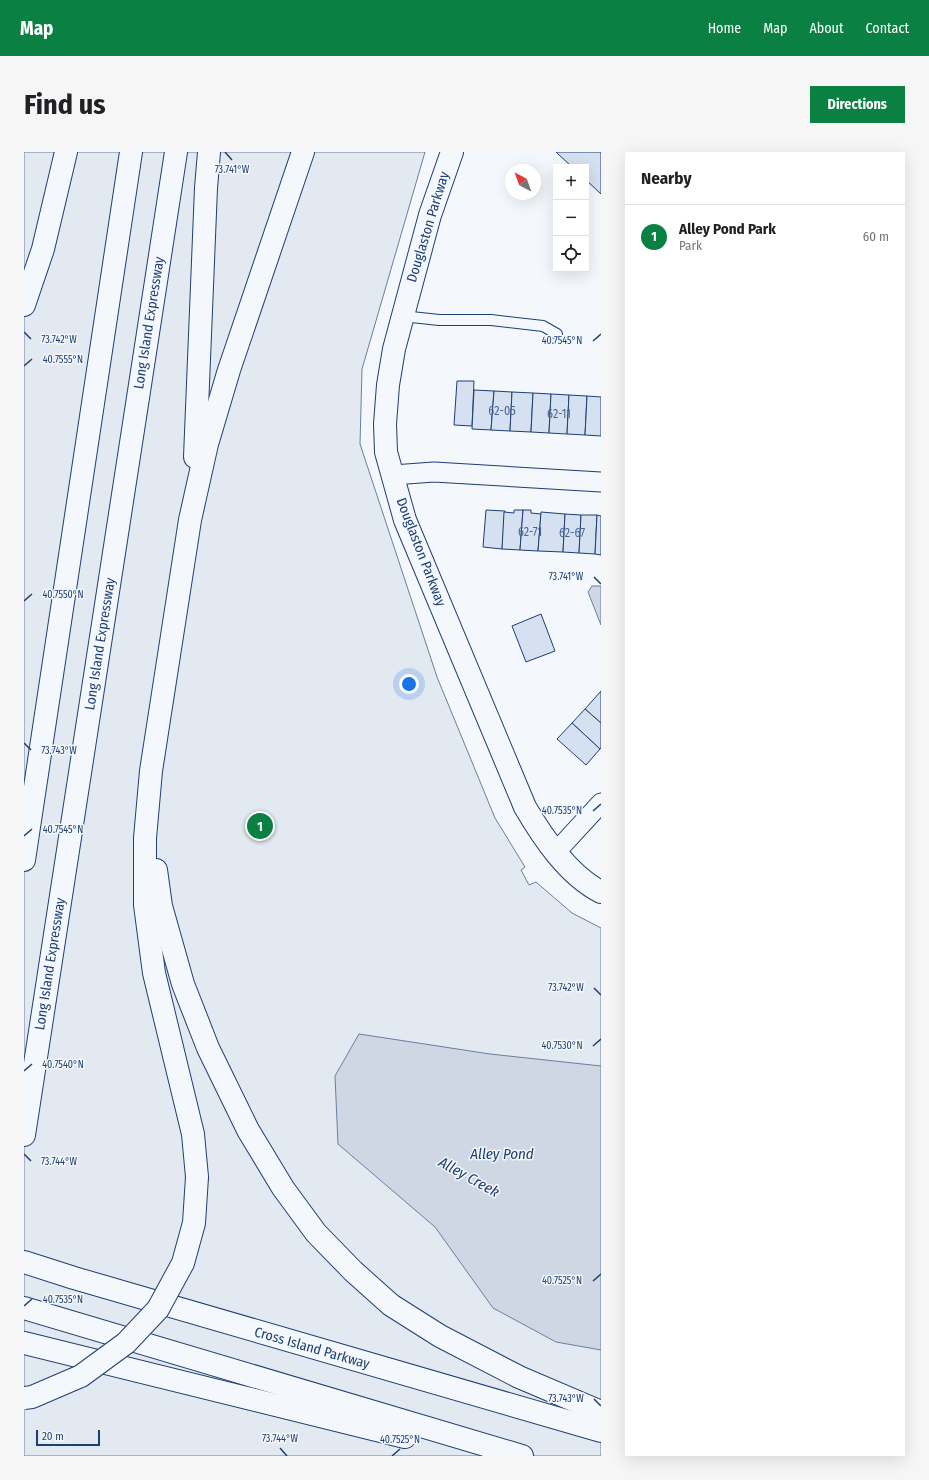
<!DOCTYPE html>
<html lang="en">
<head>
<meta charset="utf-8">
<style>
  :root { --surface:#fff; --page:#f6f6f6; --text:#202124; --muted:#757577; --line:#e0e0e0; --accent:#0b8043 }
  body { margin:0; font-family:"Fira Sans Condensed",sans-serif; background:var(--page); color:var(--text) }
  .controls { position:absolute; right:12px; top:12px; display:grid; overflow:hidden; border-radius:0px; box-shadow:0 4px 16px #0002 }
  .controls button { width:36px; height:36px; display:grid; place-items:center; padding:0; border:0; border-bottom:1px solid var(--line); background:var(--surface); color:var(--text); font:20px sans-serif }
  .compass { position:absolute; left:481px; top:12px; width:36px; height:36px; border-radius:50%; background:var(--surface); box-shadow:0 4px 16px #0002; rotate:319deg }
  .scale { position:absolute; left:12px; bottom:10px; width:64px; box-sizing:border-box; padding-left:4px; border:2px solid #1d3f73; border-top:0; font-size:11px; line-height:14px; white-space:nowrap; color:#1d3f73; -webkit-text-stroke:3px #f4f7fb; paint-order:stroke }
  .you { position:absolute; left:385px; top:532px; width:14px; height:14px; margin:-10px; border:3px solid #fff; border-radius:50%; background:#1a73e8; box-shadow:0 0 0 6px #1a73e833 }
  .badge { display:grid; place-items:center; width:26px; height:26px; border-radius:50%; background:var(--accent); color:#fff; font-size:13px; font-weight:700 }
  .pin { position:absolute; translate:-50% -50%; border:2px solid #fff; box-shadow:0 1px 4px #0006 }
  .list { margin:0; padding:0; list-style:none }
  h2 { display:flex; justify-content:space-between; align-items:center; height:52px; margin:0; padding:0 16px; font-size:17px }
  h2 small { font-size:13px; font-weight:400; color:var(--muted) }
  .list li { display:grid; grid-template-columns:26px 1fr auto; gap:12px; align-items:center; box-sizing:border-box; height:64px; padding:0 16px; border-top:1px solid var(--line) }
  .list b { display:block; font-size:15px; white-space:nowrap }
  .list p { margin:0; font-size:13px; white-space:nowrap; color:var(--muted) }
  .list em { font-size:13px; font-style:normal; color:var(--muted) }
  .icon { flex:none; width:22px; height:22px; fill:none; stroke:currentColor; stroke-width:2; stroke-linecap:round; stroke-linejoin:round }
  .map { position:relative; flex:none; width:577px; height:1304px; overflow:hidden; border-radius:0px }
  header { display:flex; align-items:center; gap:24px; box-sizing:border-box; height:56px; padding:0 20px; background:var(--accent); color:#fff }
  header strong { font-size:19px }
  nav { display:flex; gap:22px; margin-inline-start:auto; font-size:14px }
  .intro { display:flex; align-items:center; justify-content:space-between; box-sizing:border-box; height:96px; padding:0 24px }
  h1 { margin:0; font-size:28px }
  .button { padding:10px 18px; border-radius:0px; background:var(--accent); color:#fff; font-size:14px; font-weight:700 }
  main { display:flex; gap:24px; padding:0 24px }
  aside { flex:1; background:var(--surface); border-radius:0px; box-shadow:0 4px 16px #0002 }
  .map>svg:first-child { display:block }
  .green { fill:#e3e9f0; stroke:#687fa3 }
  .water { fill:#cfd7e4; stroke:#687fa3 }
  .building { fill:#d5e0f0; stroke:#1d3f73 }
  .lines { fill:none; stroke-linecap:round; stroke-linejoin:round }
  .lane-casing { stroke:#1d3f73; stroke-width:12 }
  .street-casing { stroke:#1d3f73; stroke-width:21 }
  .secondary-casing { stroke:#1d3f73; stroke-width:24 }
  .highway-casing { stroke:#1d3f73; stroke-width:24 }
  .lane { stroke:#f4f7fb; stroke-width:10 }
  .street { stroke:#f4f7fb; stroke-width:19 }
  .secondary { stroke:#f4f7fb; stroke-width:22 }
  .highway { stroke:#f4f7fb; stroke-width:22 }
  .highway-bridge-casing { stroke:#1d3f73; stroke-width:24; stroke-linecap:butt }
  .highway-bridge { stroke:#f4f7fb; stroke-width:22 }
  .ticks { fill:none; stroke:#1d3f73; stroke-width:1.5 }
  .labels { text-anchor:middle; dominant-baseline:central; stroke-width:3; stroke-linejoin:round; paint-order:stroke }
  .number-label { font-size:12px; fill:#4b6792 }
  .street-label { font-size:14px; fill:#1d3f73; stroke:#f4f7fb }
  .water-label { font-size:15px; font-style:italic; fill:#1d3f73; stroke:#f4f7fb }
  .ticks-label { font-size:10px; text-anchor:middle; fill:#1d3f73; stroke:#f4f7fb; stroke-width:3; stroke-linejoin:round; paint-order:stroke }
</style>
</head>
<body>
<header>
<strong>Map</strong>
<nav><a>Home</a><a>Map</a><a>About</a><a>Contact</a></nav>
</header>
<div class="intro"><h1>Find us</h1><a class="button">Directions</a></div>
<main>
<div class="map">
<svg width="577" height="1304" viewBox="0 0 577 1304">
  <rect width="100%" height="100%" fill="#f4f7fb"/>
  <!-- green -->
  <polygon class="green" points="0,0 401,0 338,217 336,292 413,525 471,666 501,715 497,718 505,733 512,730 548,761 577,776 577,1304 0,1304"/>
  <!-- water -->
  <g class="water">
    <polygon points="568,434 577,434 577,473 564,440"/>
    <polygon points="335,882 466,902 577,914 577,1198 532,1190 469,1156 411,1075 314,992 311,924"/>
  </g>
  <!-- building -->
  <g class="building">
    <polygon points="532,0 577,0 577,42 562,28 562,15 548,15"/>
    <polygon points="433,229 450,229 448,274 430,273"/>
    <polygon points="450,238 470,239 467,278 448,277"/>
    <polygon points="470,239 488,240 486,279 467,278"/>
    <polygon points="488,240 509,241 507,280 486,279"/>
    <polygon points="509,241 527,242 525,281 507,280"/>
    <polygon points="527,242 545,243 543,282 525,281"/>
    <polygon points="545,243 563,244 561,283 543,282"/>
    <polygon points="563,244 577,245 577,284 561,283"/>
    <polygon points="462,358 481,359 478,397 459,395"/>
    <polygon points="490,358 499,358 496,398 478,397 480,360 490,361"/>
    <polygon points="499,358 507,358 507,361 517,362 514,399 496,398"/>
    <polygon points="517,360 541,362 539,400 514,399"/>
    <polygon points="541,362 557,363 555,401 539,400"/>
    <polygon points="557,363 573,363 571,402 555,401"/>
    <polygon points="573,363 577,364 577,403 571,402"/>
    <polygon points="517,462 531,499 502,510 488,474"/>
    <polygon points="577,539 577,571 561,557"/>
    <polygon points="561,557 577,571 577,596 576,597 548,571"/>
    <polygon points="548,571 576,597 562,613 533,587"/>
  </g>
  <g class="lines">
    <defs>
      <polyline id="lane" points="378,164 415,168 467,168 519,174 533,182"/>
      <g id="street">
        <polyline points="369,323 410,320 577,330"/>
        <polyline points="531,701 577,651"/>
      </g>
      <path id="secondary" d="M 428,0 L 406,63 L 370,197 L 364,233 L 361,272 L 362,300 L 381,368 L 501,655 C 519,686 544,723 577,740"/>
      <g id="highway">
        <polyline points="0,153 19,97 42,0"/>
        <polyline points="171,305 182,36 185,0"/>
        <polyline points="0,708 107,0"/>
        <polyline points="132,718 137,754 159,832 184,896 224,978 259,1036 292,1081 329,1119 367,1153 416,1184 495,1225 577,1260"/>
        <polyline points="0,983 152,0"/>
        <polyline points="173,1025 169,982 130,821 121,753 121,686 127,619 166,368 183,292 205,218 279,0"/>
        <polyline points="0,1110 50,1126 577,1279"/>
        <polyline points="0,1156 498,1304"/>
        <polyline points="0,1191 381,1285"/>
      </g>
    </defs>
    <!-- lane casing -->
    <use href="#lane" class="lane-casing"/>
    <!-- street casing -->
    <use href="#street" class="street-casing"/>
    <!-- secondary casing -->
    <use href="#secondary" class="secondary-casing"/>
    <!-- highway casing -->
    <use href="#highway" class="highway-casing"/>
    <!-- lane -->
    <use href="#lane" class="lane"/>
    <!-- street -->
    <use href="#street" class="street"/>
    <!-- secondary -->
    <use href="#secondary" class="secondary"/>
    <!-- highway -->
    <use href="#highway" class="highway"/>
    <defs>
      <polyline id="highway-bridge" points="0,1246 8,1245 57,1224 102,1191 134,1157 159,1111 170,1071 173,1025"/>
    </defs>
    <!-- highway-bridge casing -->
    <use href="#highway-bridge" class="highway-bridge-casing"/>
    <!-- highway-bridge -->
    <use href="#highway-bridge" class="highway-bridge"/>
  </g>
  <!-- ticks -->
  <path class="ticks" d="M 201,0 L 208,8M 0,180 L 7,187M 569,189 L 577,182M 0,214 L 8,207M 570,425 L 577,432M 0,449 L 8,442M 0,591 L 7,598M 569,659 L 577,652M 0,684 L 8,677M 570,836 L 577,843M 569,894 L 577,887M 0,919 L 8,912M 0,1002 L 7,1009M 569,1129 L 577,1122M 0,1154 L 8,1147M 570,1247 L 577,1254M 256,1296 L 263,1304M 368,1304 L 376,1297"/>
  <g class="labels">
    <!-- number labels -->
    <g class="number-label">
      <text x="478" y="259">62-05</text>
      <text x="535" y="262">62-11</text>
      <text x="506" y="380">62-71</text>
      <text x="548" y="381">62-67</text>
    </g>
    <!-- street labels -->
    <g class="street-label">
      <text transform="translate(404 75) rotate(-73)">Douglaston Parkway</text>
      <text transform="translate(125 171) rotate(-81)">Long Island Expressway</text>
      <text transform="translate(397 400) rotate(69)">Douglaston Parkway</text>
      <text transform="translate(76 492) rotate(-81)">Long Island Expressway</text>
      <text transform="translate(26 812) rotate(-81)">Long Island Expressway</text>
      <text transform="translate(288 1196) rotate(16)">Cross Island Parkway</text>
    </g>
    <!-- water labels -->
    <g class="water-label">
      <text x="478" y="1002">Alley Pond</text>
      <text transform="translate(445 1025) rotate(29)">Alley Creek</text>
    </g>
  </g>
  <g class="ticks-label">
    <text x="208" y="21">73.741°W</text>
    <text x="35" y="191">73.742°W</text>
    <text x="538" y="192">40.7545°N</text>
    <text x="39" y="211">40.7555°N</text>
    <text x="542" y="428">73.741°W</text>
    <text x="39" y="446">40.7550°N</text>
    <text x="35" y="602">73.743°W</text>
    <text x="538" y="662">40.7535°N</text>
    <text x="39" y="681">40.7545°N</text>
    <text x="542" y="839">73.742°W</text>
    <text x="538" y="897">40.7530°N</text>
    <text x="39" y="916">40.7540°N</text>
    <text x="35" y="1013">73.744°W</text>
    <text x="538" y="1132">40.7525°N</text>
    <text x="39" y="1151">40.7535°N</text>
    <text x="542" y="1250">73.743°W</text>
    <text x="256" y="1290">73.744°W</text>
    <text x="376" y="1291">40.7525°N</text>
  </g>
</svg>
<div class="controls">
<button>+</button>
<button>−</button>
<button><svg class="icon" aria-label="locate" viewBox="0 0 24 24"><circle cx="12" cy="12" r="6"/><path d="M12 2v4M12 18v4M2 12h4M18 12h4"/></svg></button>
</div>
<svg class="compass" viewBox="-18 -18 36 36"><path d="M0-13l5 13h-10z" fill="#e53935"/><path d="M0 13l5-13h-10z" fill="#757577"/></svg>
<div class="scale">20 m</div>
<div class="you"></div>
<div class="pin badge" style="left:236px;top:674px">1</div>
</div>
<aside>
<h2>Nearby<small></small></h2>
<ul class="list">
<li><span class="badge">1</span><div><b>Alley Pond Park</b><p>Park</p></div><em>60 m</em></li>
</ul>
</aside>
</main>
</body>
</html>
